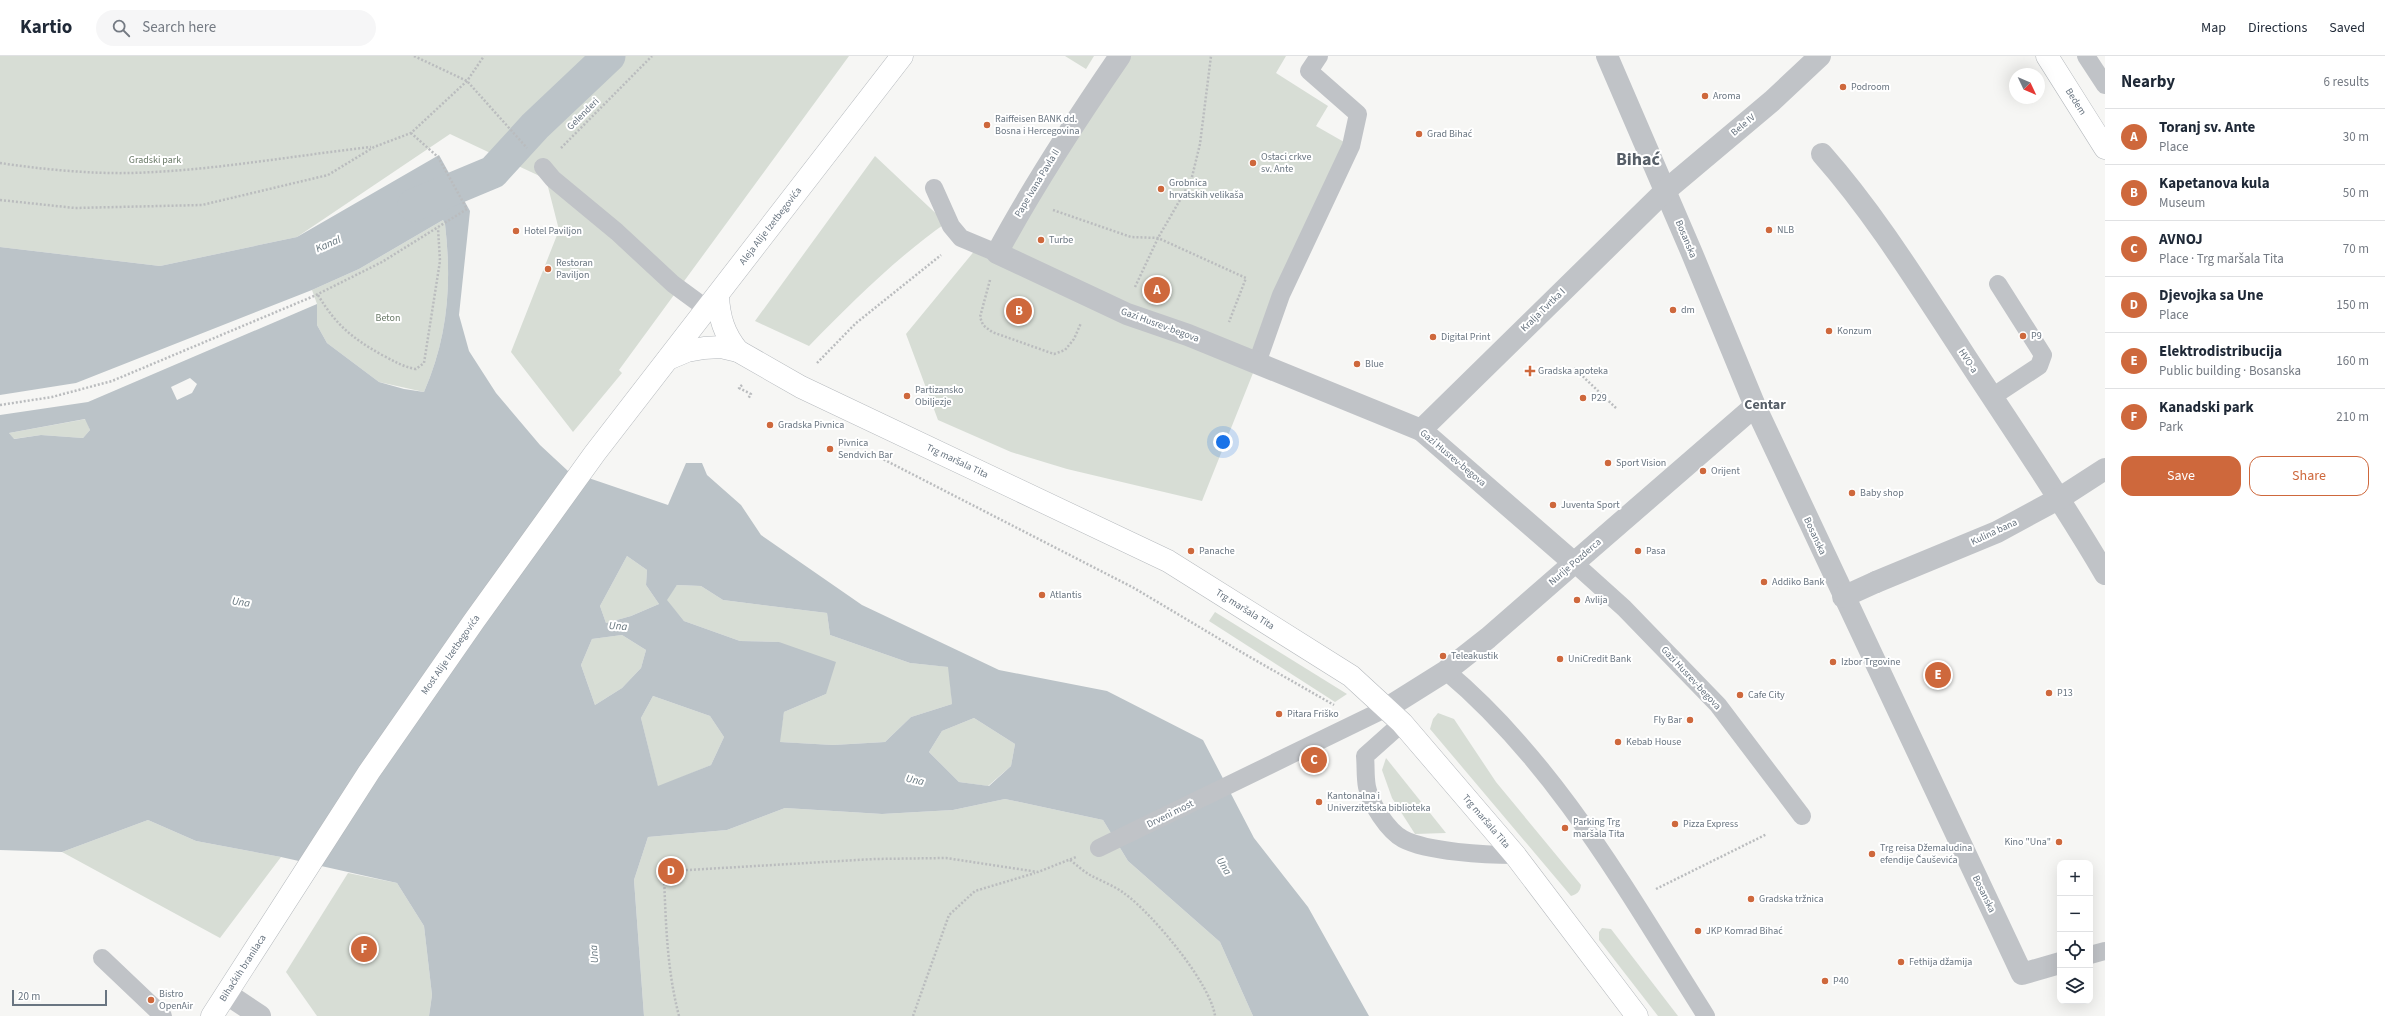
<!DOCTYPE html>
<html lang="en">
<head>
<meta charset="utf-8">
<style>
  :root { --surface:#fff; --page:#f6f6f7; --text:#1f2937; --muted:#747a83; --line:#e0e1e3; --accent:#ce683c }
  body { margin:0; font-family:"Source Sans 3",sans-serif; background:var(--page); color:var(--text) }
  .controls { position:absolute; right:12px; bottom:12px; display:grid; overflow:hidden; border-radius:8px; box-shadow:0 4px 16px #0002 }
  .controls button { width:36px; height:36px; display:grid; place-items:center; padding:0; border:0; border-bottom:1px solid var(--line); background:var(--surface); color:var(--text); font:20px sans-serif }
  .compass { position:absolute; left:2009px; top:12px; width:36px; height:36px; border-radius:50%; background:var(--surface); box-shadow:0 4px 16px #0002; rotate:134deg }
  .scale { position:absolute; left:12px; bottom:10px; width:95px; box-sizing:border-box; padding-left:4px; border:2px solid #697581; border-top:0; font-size:11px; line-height:14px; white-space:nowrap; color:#697581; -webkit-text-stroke:3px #fff; paint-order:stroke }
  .you { position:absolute; left:1223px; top:386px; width:14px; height:14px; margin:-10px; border:3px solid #fff; border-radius:50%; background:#1a73e8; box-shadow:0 0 0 6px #1a73e833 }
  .badge { display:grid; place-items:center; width:26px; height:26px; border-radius:50%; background:var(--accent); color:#fff; font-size:13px; font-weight:700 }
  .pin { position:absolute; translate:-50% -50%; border:2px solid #fff; box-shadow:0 1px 4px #0006 }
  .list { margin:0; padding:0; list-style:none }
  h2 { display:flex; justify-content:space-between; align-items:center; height:52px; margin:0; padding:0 16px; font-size:17px }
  h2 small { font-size:13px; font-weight:400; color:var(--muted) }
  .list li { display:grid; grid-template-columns:26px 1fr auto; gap:12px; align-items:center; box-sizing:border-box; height:56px; padding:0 16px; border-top:1px solid var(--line) }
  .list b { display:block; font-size:15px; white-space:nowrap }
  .list p { margin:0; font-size:13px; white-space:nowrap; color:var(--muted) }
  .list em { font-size:13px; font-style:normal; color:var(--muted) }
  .actions { display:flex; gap:8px; padding:12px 16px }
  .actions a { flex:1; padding:9px 0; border:1px solid var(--accent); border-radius:12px; text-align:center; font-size:14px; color:var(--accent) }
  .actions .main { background:var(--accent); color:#fff }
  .icon { flex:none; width:22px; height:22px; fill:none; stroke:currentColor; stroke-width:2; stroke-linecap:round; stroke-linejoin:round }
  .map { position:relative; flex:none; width:2105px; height:960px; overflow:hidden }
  header { display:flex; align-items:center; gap:24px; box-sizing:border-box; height:56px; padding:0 20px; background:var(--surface); border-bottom:1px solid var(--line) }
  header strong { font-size:19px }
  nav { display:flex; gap:22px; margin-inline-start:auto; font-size:14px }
  .search { width:280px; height:36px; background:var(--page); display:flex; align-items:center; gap:10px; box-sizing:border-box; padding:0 14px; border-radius:22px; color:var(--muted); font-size:15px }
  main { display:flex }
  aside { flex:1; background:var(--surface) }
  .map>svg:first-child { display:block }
  .green { fill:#d7ddd5 }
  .water { fill:#bbc3c8; fill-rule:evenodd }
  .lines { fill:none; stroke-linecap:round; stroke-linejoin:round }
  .canal { stroke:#bbc3c8; stroke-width:33 }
  .secondary-casing { stroke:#b5b9bd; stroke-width:23 }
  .path { stroke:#babcbe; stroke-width:2.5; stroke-dasharray:2 2; stroke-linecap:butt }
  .service { stroke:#c0c3c7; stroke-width:18 }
  .pedestrian { stroke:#c0c3c7; stroke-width:22 }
  .minor { stroke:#c0c3c7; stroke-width:22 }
  .secondary { stroke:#fff; stroke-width:22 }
  .poi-dot { fill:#ce683c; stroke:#fff; stroke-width:1.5 }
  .labels { text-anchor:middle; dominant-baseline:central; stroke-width:4; stroke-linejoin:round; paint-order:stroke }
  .poi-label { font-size:10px; fill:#697581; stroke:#fff; text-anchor:start }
  .street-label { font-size:10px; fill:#697581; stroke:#fff }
  .park-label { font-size:10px; fill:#697967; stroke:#fff }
  .water-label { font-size:11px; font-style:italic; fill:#65757d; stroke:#fff }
  .district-label { font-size:14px; font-weight:bold; fill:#565e67; stroke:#fff }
  .town-label { font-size:18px; font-weight:bold; fill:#565e67; stroke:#fff }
</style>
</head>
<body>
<header>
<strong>Kartio</strong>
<div class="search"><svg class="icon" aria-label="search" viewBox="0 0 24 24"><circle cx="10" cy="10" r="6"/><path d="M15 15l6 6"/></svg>Search here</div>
<nav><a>Map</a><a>Directions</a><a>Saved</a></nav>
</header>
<main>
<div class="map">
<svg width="2105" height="960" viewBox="0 0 2105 960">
  <rect width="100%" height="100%" fill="#f6f6f4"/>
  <!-- green -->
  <g class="green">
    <polygon points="0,0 849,0 619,314 622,317 573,376 511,296 559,174 546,123 450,78 297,181 160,210 0,191"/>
    <polygon points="1065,0 1094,0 1086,13"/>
    <polygon points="1120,0 1286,0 1276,17 1328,50 1316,70 1351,90 1257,307 1202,445 1067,413 1011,396 938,364 906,278 976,193 997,197"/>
    <path d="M 875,100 L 946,167 C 896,202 852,246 809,290 L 755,265 Z"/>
    <path d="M 443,164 L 445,168 C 452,228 448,281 424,336 L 379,326 L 327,287 L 317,269 L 317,248 L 312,234 L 359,213 Z"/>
    <polygon points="86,363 90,374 83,382 41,379 13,383 9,377"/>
    <polygon points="627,500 647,514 646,529 659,548 631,560 606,567 600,550"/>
    <polygon points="677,529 701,530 723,544 827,557 830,579 910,607 949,611 952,648 911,661 885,686 833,689 779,686 784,656 826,638 779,586 740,585 684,565 666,544"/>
    <polygon points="1215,556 1347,638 1335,646 1209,565"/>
    <polygon points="622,579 646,594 641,612 622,632 595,649 581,609 592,583"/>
    <polygon points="653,640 710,660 724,681 711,709 658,731 641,662"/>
    <path d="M 1438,657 L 1454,663 L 1496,726 L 1581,829 C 1580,836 1577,838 1571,840 L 1430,673 L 1433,663 Z"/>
    <polygon points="974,662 1015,688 1011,710 988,730 959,726 929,696 942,675"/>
    <polygon points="1386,702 1446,777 1415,778 1392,742 1382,714"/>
    <polygon points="1005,743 1103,764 1128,805 1220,886 1253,960 644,960 634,824 648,781 727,774 785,752 882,758 953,754"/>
    <polygon points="148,764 196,785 281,801 220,882 62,796"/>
    <polygon points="348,817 397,827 424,870 432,939 429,960 317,960 286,916"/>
    <polygon points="1602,872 1611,873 1678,960 1658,960 1599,884 1599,876"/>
  </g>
  <!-- water -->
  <path class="water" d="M 439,99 L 470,155 L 459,259 L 469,295 L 496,337 L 540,389 L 568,415 L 668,449 L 686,407 L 702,407 L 707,419 L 741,449 L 761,479 L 862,549 L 999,614 L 1107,635 L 1203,684 L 1254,782 L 1308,851 L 1369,960 L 1253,960 L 1220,886 L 1128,805 L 1103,764 L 1005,743 L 953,754 L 882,758 L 785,752 L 727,774 L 648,781 L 634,824 L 644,960 L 429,960 L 432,939 L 424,870 L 397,827 L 281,801 L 196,785 L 148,764 L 62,796 L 0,794 L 0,359 L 88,346 L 317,248 L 317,269 L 327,287 L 379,326 L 404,333 L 424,336 C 448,281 452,228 445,168 L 443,164 L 359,213 L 312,234 L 76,327 L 0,339 L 0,191 L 160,210 L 297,181 ZM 190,322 L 197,328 L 192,337 L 177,344 L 171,331 ZM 85,363 L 90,374 L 83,382 L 41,379 L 14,383 L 9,377 ZM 627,500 L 647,514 L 646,529 L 659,548 L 631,560 L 606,567 L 600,550 ZM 677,529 L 701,530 L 723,544 L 827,557 L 830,579 L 910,607 L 948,611 L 952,648 L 911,661 L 885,686 L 833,689 L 780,686 L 784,656 L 826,638 L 836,606 L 779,586 L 740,585 L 684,565 L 667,544 ZM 622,579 L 646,594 L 641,612 L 622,632 L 595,649 L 581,609 L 592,583 ZM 653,640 L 710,660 L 724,681 L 711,709 L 658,730 L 641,662 ZM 974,662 L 1015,688 L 1011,710 L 989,730 L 959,726 L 929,696 L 942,675 Z"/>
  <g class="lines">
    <!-- canal -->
    <polyline class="canal" points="414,149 493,116 535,70 609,0"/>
    <defs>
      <g id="secondary">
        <path id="s1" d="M 2047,0 L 2105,92"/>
        <path d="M 718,240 C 719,261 724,278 738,295"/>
        <path id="s2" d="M 668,303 L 687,295 L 704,292 L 721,291 L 738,295 L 801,331 L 1168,505 L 1351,620 L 1402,667 L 1515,799 L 1637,960"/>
        <path id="s3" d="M 212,960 L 369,716 L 474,565 L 595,397 L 902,0"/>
      </g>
    </defs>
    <!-- secondary casing -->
    <use href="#secondary" class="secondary-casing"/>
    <!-- path -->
    <g class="path">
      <polyline points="414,0 467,25 527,92"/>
      <polyline points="561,92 652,0"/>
      <path d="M 0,107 C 39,113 91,118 130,117 C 211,115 291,100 371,91"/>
      <polyline points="0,144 75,152 202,149 328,119 374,91 411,77 467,25 484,0"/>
      <polyline points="1053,154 1131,181 1158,182 1246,222 1229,266"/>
      <polyline points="990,224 980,261 983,269 992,276 1054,298 1065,294 1074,283 1081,267"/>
      <polyline points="1135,231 1158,182 1191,125 1200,88 1211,0"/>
      <path d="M 318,239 C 336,269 352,282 382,299 C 394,305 403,311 416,313 L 424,307 L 440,205 L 438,172"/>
      <polyline points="817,307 856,267 941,199"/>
      <polyline points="1574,312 1616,352"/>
      <polyline points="742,329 739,332 751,338 748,343"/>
      <polyline points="0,349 52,341 112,325 314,240 382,206 467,153 438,101 411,77"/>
      <polyline points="873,398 1134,532 1248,600 1334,649"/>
      <path d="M 1070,804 C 1077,809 1083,815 1090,819 C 1101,825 1115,830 1125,838 C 1152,857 1211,928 1215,960"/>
      <polyline points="1656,833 1767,778"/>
      <path d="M 679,960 C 667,914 666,869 664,822 L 671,815 L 874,803 L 946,802 L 1038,816 L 1076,801"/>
      <polyline points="913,960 949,859 975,835 1035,817"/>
    </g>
    <!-- service -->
    <g class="service">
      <polyline points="2086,0 2105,29"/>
      <polyline points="543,111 553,123 617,176 673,228 707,253"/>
      <polyline points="934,132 951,170 961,182 997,197"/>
      <polyline points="1257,307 1281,239 1351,90 1358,58 1309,15 1319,0"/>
      <polyline points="1992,341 2039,310 2043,299 1998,228"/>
      <polyline points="1574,507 1624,552 1718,649 1802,760"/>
      <path d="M 1446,615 C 1557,708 1629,839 1706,960"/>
      <path d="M 1402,667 L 1365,700 C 1366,710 1365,721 1367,731 C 1370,747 1388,775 1403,783 C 1428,796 1486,799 1515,799"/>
      <polyline points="1099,792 1387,652"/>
      <polyline points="2090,899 2105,895"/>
      <polyline points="102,902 163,960"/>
    </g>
    <!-- pedestrian -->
    <g class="pedestrian">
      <polyline points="1607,0 1691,195 1755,350 2022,918 2060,907"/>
      <polyline points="1421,374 1665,135 1772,45 1820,0"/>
      <polyline points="1574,507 1755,350"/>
      <polyline points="1843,541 1876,526"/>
    </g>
    <!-- minor -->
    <g class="minor">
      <path d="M 1120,0 C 1076,64 1034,128 997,197 L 1127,258 L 1188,279 L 1421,374 L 1574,507 L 1488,582 L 1446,615 L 1387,652"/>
      <path d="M 1822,98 C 1875,158 1918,228 1962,295 C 2010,369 2061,442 2105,518"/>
      <polyline points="1876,526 1997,476 2060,442 2105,413"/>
      <polyline points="227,938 260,960"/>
    </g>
    <!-- secondary -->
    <use href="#secondary" class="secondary"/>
  </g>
  <!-- markers -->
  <g class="poi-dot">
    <circle cx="1843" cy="31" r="4"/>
    <circle cx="1705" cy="40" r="4"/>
    <circle cx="987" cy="69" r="4"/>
    <circle cx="1419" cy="78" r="4"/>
    <circle cx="1253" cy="107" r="4"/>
    <circle cx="1161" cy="133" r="4"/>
    <circle cx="1769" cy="174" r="4"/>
    <circle cx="516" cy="175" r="4"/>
    <circle cx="1041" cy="184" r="4"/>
    <circle cx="548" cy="213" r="4"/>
    <circle cx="1673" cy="254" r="4"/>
    <circle cx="1829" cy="275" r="4"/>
    <circle cx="2023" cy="280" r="4"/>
    <circle cx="1433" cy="281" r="4"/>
    <circle cx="1357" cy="308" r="4"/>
    <path d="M1528 309h4v4h4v4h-4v4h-4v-4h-4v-4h4z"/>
    <circle cx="907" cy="340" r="4"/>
    <circle cx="1583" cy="342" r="4"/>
    <circle cx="770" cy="369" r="4"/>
    <circle cx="830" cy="393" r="4"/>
    <circle cx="1608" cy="407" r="4"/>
    <circle cx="1703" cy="415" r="4"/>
    <circle cx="1852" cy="437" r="4"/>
    <circle cx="1553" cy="449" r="4"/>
    <circle cx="1191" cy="495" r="4"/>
    <circle cx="1638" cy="495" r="4"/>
    <circle cx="1764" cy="526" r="4"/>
    <circle cx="1042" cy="539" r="4"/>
    <circle cx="1577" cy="544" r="4"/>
    <circle cx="1443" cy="600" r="4"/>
    <circle cx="1560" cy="603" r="4"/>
    <circle cx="1833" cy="606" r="4"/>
    <circle cx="2049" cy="637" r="4"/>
    <circle cx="1740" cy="639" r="4"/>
    <circle cx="1279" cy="658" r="4"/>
    <circle cx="1690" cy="664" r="4"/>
    <circle cx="1618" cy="686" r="4"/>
    <circle cx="1319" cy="746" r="4"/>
    <circle cx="1675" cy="768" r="4"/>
    <circle cx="1565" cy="772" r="4"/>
    <circle cx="2059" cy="786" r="4"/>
    <circle cx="1872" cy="798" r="4"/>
    <circle cx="1751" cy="843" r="4"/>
    <circle cx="1698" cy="875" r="4"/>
    <circle cx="1901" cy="906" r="4"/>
    <circle cx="1825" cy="925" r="4"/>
    <circle cx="151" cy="944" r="4"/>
  </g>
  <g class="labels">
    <!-- poi labels -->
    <g class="poi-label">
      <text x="1851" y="31">Podroom</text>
      <text x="1713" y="40">Aroma</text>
      <text x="995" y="63">Raiffeisen BANK dd.<tspan x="995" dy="12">Bosna i Hercegovina</tspan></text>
      <text x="1427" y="78">Grad Bihać</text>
      <text x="1261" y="101">Ostaci crkve<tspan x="1261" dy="12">sv. Ante</tspan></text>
      <text x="1169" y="127">Grobnica<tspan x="1169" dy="12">hrvatskih velikaša</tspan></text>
      <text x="1777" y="174">NLB</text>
      <text x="524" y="175">Hotel Paviljon</text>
      <text x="1049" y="184">Turbe</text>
      <text x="556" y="207">Restoran<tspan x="556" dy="12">Paviljon</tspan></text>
      <text x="1681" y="254">dm</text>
      <text x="1837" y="275">Konzum</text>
      <text x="2031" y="280">P9</text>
      <text x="1441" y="281">Digital Print</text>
      <text x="1365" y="308">Blue</text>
      <text x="1538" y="315">Gradska apoteka</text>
      <text x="915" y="334">Partizansko<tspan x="915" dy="12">Obiljezje</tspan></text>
      <text x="1591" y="342">P29</text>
      <text x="778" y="369">Gradska Pivnica</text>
      <text x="838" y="387">Pivnica<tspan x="838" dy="12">Sendvich Bar</tspan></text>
      <text x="1616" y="407">Sport Vision</text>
      <text x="1711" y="415">Orijent</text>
      <text x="1860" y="437">Baby shop</text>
      <text x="1561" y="449">Juventa Sport</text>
      <text x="1199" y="495">Panache</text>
      <text x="1646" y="495">Pasa</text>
      <text x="1772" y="526">Addiko Bank</text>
      <text x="1050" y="539">Atlantis</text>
      <text x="1585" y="544">Avlija</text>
      <text x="1451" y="600">Teleakustik</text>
      <text x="1568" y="603">UniCredit Bank</text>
      <text x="1841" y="606">Izbor Trgovine</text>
      <text x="2057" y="637">P13</text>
      <text x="1748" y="639">Cafe City</text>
      <text x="1287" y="658">Pitara Friško</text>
      <text x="1682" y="664" text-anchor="end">Fly Bar</text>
      <text x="1626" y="686">Kebab House</text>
      <text x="1327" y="740">Kantonalna i<tspan x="1327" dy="12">Univerzitetska biblioteka</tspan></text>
      <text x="1573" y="766">Parking Trg<tspan x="1573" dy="12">maršala Tita</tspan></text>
      <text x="1683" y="768">Pizza Express</text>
      <text x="2051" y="786" text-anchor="end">Kino "Una"</text>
      <text x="1880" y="792">Trg reisa Džemaludina<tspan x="1880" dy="12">efendije Čauševića</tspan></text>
      <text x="1759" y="843">Gradska tržnica</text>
      <text x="1706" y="875">JKP Komrad Bihać</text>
      <text x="1909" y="906">Fethija džamija</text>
      <text x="1833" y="925">P40</text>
      <text x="159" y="938">Bistro<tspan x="159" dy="12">OpenAir</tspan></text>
    </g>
    <!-- street labels -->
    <g class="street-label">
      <text stroke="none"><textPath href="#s1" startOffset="54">Bedem</textPath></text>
      <text transform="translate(583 58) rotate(-45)">Gelenderi</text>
      <text transform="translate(1743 69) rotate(-40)">Bele IV</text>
      <text transform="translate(1037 127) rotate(-59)">Pape Ivana Pavla II</text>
      <text stroke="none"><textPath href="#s3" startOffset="968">Aleja Alije Izetbegovića</textPath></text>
      <text transform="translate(1686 183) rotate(67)">Bosanska</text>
      <text transform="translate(1543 254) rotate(-44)">Kralja Tvrtka I</text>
      <text transform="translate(1160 269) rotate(20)">Gazi Husrev-begova</text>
      <text transform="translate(1968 305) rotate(57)">HVO-a</text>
      <text transform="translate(1453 402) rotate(40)">Gazi Husrev-begova</text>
      <text stroke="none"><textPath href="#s2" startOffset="318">Trg maršala Tita</textPath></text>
      <text transform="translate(1994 476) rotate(-25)">Kulina bana</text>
      <text transform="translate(1815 480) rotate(65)">Bosanska</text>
      <text transform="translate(1575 506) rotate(-41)">Nurije Pozderca</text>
      <text stroke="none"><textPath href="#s2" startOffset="642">Trg maršala Tita</textPath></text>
      <text stroke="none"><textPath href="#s3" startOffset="433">Most Alije Izetbegovića</textPath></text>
      <text transform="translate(1691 622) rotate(47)">Gazi Husrev-begova</text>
      <text transform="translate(1170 758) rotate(-26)">Drveni most</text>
      <text stroke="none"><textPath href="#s2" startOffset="966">Trg maršala Tita</textPath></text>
      <text transform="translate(1984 838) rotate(64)">Bosanska</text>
      <text stroke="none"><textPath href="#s3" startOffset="57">Bihaćkih branilaca</textPath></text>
    </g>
    <!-- park labels -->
    <g class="park-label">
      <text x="155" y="104">Gradski park</text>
      <text x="388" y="262">Beton</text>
    </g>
    <!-- water labels -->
    <g class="water-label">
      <text transform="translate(328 188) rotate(-24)">Kanal</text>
      <text transform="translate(241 546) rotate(8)">Una</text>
      <text transform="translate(618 570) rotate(3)">Una</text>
      <text transform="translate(915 724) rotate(12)">Una</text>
      <text transform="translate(1224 810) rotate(59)">Una</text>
      <text transform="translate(594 898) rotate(-95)">Una</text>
    </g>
    <!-- district labels -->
    <g class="district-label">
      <text x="1765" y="349">Centar</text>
    </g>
    <!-- town labels -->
    <g class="town-label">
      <text x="1638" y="103">Bihać</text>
    </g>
  </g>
</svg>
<div class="controls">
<button>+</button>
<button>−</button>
<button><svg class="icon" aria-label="locate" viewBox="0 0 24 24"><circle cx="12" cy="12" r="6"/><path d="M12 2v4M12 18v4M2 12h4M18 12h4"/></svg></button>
<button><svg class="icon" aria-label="layers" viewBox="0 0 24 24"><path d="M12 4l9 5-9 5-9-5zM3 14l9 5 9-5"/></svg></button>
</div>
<svg class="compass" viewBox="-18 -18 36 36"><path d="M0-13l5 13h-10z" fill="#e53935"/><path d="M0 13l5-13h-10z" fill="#747a83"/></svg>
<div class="scale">20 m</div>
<div class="you"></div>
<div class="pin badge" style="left:1157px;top:234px">A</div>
<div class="pin badge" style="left:1019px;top:255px">B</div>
<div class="pin badge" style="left:1314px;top:704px">C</div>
<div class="pin badge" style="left:671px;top:815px">D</div>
<div class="pin badge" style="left:1938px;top:619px">E</div>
<div class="pin badge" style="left:364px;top:893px">F</div>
</div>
<aside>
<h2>Nearby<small>6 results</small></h2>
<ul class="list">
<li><span class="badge">A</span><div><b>Toranj sv. Ante</b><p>Place</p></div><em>30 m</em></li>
<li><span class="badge">B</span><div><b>Kapetanova kula</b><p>Museum</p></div><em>50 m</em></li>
<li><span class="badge">C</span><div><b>AVNOJ</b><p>Place · Trg maršala Tita</p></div><em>70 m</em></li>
<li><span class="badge">D</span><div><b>Djevojka sa Une</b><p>Place</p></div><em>150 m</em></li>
<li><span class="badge">E</span><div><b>Elektrodistribucija</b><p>Public building · Bosanska</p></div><em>160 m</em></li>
<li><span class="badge">F</span><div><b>Kanadski park</b><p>Park</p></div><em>210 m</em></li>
</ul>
<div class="actions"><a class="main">Save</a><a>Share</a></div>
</aside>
</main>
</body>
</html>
